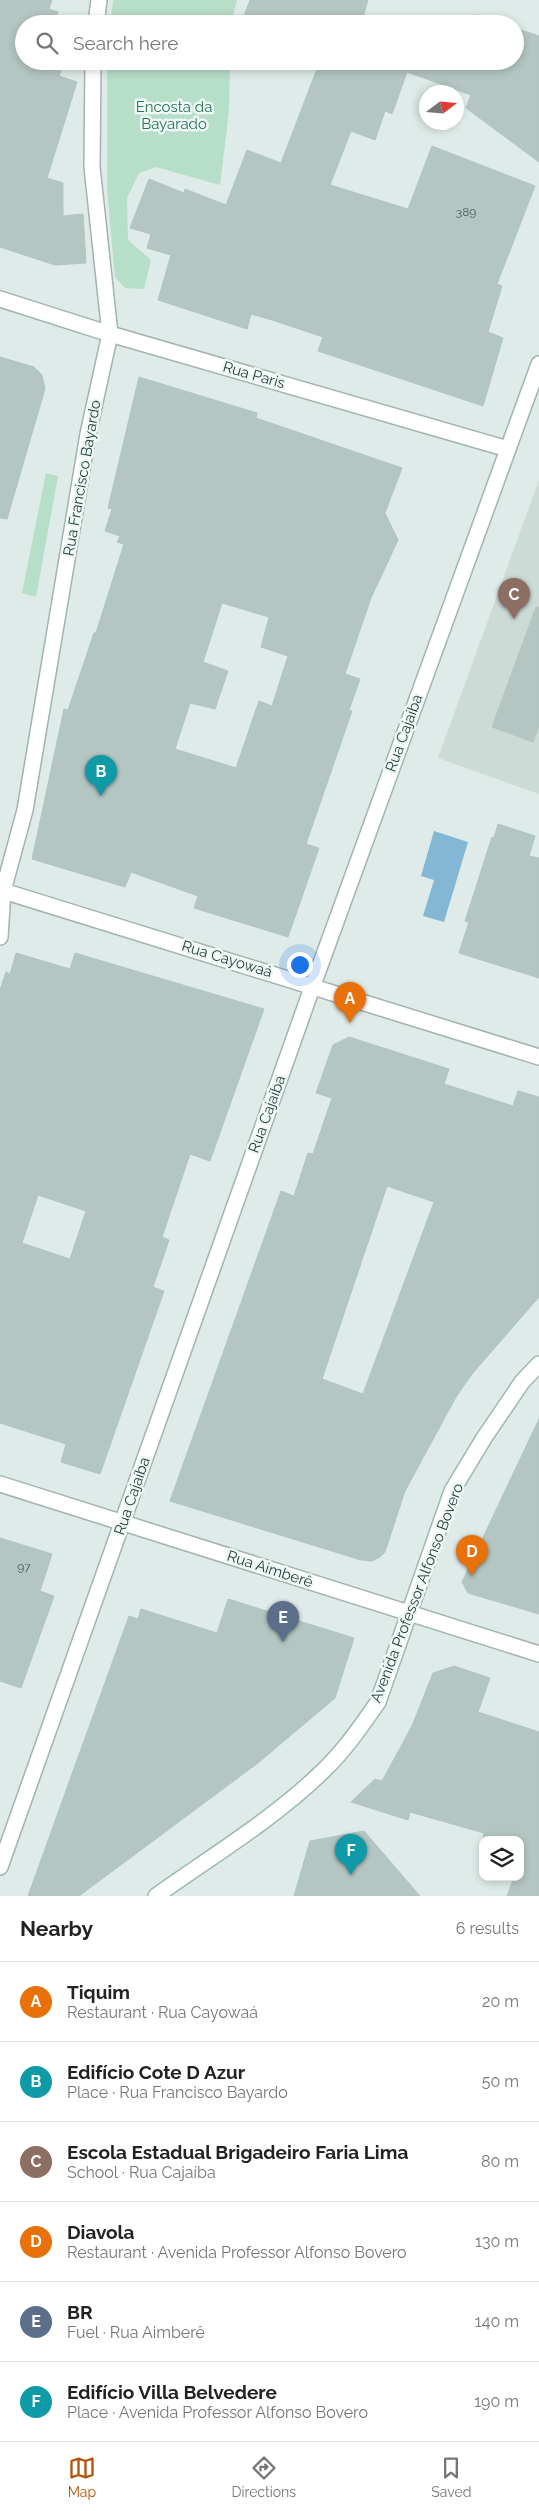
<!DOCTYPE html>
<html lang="en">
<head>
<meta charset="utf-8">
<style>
  :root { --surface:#fff; --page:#f6f6f6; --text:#222; --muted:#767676; --line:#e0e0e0; --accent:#b45309 }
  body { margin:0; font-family:Raleway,sans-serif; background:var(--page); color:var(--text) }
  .controls { position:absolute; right:15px; bottom:15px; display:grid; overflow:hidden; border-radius:10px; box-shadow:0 2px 8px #0003 }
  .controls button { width:45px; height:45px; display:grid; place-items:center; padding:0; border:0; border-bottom:1px solid var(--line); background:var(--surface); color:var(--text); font:25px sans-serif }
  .compass { position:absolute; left:419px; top:85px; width:45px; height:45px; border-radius:50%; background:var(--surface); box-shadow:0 2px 8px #0003; rotate:74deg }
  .you { position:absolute; left:299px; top:964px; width:18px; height:18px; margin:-12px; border:4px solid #fff; border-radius:50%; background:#1a73e8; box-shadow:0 0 0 8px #1a73e833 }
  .badge { display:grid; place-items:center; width:32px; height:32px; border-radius:50%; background:var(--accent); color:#fff; font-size:16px; font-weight:700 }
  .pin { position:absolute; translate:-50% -41px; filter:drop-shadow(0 1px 2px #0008) }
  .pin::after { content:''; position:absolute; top:26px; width:18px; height:15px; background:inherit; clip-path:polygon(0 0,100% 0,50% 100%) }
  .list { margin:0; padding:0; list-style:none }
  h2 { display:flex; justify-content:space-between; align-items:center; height:65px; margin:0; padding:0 20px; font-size:21px }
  h2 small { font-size:16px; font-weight:400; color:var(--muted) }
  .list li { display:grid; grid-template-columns:32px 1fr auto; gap:15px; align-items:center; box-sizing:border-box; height:80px; padding:0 20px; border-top:1px solid var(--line) }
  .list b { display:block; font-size:19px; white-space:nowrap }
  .list p { margin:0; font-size:16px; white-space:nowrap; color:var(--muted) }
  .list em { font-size:16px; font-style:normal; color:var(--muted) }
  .icon { flex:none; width:28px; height:28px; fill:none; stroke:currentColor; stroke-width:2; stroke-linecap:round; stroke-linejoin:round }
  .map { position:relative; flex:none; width:539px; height:1896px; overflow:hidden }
  .search { position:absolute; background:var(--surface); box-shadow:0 2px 8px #0003; left:15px; right:15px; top:15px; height:55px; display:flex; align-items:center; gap:12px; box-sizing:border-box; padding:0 18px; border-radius:28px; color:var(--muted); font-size:19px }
  .sheet { height:545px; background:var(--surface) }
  nav { display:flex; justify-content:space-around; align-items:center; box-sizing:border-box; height:70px; border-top:1px solid var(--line); background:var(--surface); font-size:14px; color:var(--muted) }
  nav a { display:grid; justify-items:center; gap:2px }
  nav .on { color:var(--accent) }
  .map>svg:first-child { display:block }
  .built { fill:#cddbd7 }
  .green { fill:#b6dec9 }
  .water { fill:#83b7d4 }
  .building { fill:#b4c6c2; stroke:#b1c5c1; fill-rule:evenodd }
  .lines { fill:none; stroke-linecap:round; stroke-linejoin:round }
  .street-casing { stroke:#a2b3b0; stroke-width:18 }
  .secondary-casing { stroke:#9db8b3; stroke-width:18 }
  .street { stroke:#fff; stroke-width:15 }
  .secondary { stroke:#fff; stroke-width:15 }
  .labels { text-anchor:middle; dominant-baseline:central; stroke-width:5; stroke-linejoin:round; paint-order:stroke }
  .number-label { font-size:12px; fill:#445e5c }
  .park-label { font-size:15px; fill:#277555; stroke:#eff8f5 }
  .street-label { font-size:15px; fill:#1f3c3a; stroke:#eff8f5 }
</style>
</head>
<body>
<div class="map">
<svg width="539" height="1896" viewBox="0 0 539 1896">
  <rect width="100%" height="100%" fill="#dfebe8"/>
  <!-- built -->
  <polygon class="built" points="539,480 539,794 438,758"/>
  <!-- green -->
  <g class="green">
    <polygon points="113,0 237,0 231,24 110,24"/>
    <polygon points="107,61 230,61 229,111 220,185 156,167 139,173 127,198 128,240 151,260 144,289 125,288 115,277 107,188"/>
    <polygon points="46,473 58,476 36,597 22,593"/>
  </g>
  <!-- water -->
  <polygon class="water" points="434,831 468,842 444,922 423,916 434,880 421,876"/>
  <!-- building -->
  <g class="building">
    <polygon points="0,0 52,0 49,9 58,12 54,24 24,24 24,61 41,61 40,64 61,71 59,76 77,82 47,178 63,183 63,216 83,214 86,263 55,265 0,247"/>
    <polygon points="250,0 368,0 361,24 241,24"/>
    <polygon points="479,15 504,24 476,24"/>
    <polygon points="515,28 539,36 539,162 466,108 471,95 407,72 392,114 385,111 375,140 351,131 330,185 408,209 432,146 535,186 497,284 502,286 488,332 503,338 483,406 318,351 323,337 272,320 251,314 247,329 158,300 171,255 147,248 151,234 130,228 149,179 184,193 185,189 226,205 247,150 281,163 320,61 515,61"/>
    <polygon points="0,357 34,367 42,375 45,389 7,519 0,518"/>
    <path d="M 139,377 L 257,413 L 256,418 L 402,468 L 385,513 L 398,540 L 371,598 L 345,674 L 360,679 L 349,710 L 352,711 L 306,844 L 319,848 L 288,937 L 194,908 L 198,896 L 131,872 L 125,887 L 32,859 L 64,709 L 68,710 L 94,633 L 96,633 L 124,544 L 117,542 L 120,536 L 105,531 L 112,509 L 108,508 ZM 222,603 L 269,617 L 261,647 L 288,656 L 272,706 L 259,701 L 236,768 L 175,749 L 190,703 L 215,709 L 228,671 L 203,662 Z"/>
    <polygon points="536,607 539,607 539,726 533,742 492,727"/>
    <polygon points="498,824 535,836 529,856 539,858 539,978 459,953 469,922 465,921 492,837 494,838"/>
    <path d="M 16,953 L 70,969 L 75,953 L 264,1009 L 210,1161 L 190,1154 L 162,1237 L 169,1240 L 153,1287 L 164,1291 L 100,1474 L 61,1462 L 66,1444 L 0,1423 L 0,990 L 6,972 L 10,974 ZM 38,1195 L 86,1211 L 70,1259 L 22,1243 Z"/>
    <path d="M 349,1037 L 449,1069 L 444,1084 L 513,1106 L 518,1091 L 539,1097 L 539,1297 L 472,1374 L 456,1397 L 405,1491 L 385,1552 L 380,1557 L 372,1561 L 361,1560 L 170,1501 L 281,1191 L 294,1196 L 308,1153 L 313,1154 L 332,1098 L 316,1093 L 333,1045 ZM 387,1186 L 434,1202 L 363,1394 L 322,1379 Z"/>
    <polygon points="539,1419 539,1614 468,1593 462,1582"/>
    <polygon points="0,1538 52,1554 40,1591 54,1596 21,1688 0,1681"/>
    <polygon points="228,1599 354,1638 335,1698 258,1763 79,1896 28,1896 129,1616 138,1619 141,1609 217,1633"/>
    <polygon points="454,1666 490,1678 478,1712 539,1732 539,1896 507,1896 514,1877 520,1877 522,1850 520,1849 520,1840 483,1841 484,1833 410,1812 408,1820 351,1802 375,1779 382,1781 412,1726 433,1673"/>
    <polygon points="364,1831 420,1896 294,1896 310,1841"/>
  </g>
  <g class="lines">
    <defs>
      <g id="street">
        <polyline points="96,24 99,0"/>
        <polyline points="0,299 110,334 508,449"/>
        <polyline points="0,890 539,1057"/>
        <polyline points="0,937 3,891 25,810 88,434 110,334 92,167 93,61"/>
        <polyline points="0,1484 539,1654"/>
        <polyline points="0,1867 313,985 539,364"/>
      </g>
      <path id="secondary" d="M 156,1896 C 212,1856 274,1819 324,1770 C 345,1750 362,1725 378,1702 L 452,1491 L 484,1438 L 522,1382 L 539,1364"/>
    </defs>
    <!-- street casing -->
    <use href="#street" class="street-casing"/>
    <!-- secondary casing -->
    <use href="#secondary" class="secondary-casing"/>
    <!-- street -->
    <use href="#street" class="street"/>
    <!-- secondary -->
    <use href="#secondary" class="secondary"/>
  </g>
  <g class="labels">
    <!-- number labels -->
    <g class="number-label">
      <text x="466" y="212">389</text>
      <text x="24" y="1567">97</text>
    </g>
    <!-- park labels -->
    <g class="park-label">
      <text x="174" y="107">Encosta da<tspan x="174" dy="17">Bayarado</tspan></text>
    </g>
    <!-- street labels -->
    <g class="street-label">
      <text transform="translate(254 375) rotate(16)">Rua Paris</text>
      <text transform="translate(82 478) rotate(-80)">Rua Francisco Bayardo</text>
      <text transform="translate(404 733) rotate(-70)">Rua Cajaíba</text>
      <text transform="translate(227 959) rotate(17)">Rua Cayowaá</text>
      <text transform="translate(267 1114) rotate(-70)">Rua Cajaíba</text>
      <text transform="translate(132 1496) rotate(-71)">Rua Cajaíba</text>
      <text transform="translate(270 1569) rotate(18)">Rua Aimberê</text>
      <text transform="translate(417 1593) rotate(-69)">Avenida Professor Alfonso Bovero</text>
    </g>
  </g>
</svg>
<div class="controls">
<button><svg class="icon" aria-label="layers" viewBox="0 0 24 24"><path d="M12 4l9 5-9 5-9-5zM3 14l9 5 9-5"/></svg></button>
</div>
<svg class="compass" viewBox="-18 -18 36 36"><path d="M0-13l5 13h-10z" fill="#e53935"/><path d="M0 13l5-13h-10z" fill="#767676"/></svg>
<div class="you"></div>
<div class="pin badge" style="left:350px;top:1023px;background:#e8710a">A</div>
<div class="pin badge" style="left:101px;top:796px;background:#0f9aa8">B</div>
<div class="pin badge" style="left:514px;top:619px;background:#8d6e63">C</div>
<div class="pin badge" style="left:472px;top:1576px;background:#e8710a">D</div>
<div class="pin badge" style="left:283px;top:1642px;background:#5c6f8a">E</div>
<div class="pin badge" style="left:351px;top:1875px;background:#0f9aa8">F</div>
<div class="search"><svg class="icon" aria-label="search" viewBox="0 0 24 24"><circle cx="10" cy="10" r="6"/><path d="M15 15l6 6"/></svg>Search here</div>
</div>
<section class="sheet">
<h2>Nearby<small>6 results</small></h2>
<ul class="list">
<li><span class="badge" style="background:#e8710a">A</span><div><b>Tiquim</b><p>Restaurant · Rua Cayowaá</p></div><em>20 m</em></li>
<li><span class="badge" style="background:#0f9aa8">B</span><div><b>Edifício Cote D Azur</b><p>Place · Rua Francisco Bayardo</p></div><em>50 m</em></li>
<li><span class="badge" style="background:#8d6e63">C</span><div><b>Escola Estadual Brigadeiro Faria Lima</b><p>School · Rua Cajaíba</p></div><em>80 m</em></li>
<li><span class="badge" style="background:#e8710a">D</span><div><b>Diavola</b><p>Restaurant · Avenida Professor Alfonso Bovero</p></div><em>130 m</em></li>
<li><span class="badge" style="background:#5c6f8a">E</span><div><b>BR</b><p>Fuel · Rua Aimberê</p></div><em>140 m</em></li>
<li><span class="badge" style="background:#0f9aa8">F</span><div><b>Edifício Villa Belvedere</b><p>Place · Avenida Professor Alfonso Bovero</p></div><em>190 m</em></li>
</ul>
</section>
<nav>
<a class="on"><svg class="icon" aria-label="map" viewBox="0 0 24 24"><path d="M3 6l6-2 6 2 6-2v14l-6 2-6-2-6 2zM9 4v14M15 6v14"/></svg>Map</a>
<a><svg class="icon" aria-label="directions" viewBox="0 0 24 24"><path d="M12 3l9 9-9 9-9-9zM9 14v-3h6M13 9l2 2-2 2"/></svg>Directions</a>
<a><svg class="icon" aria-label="saved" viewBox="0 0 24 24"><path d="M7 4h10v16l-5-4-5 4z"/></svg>Saved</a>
</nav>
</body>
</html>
